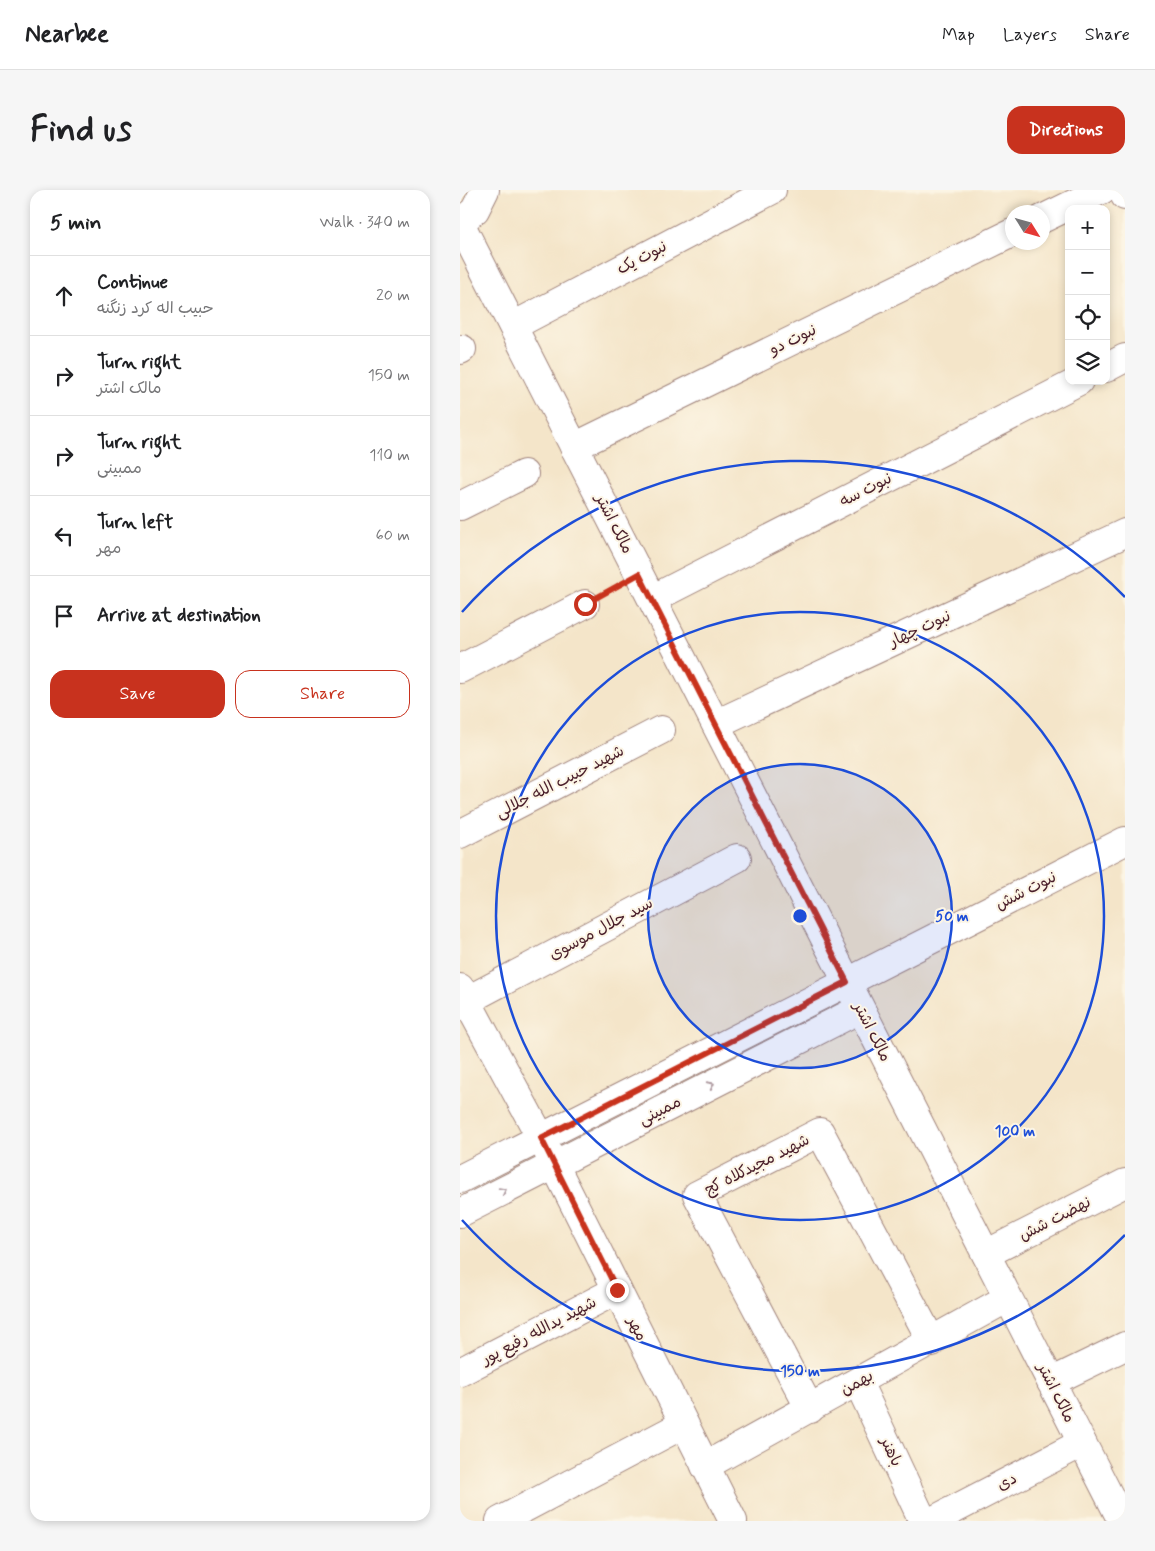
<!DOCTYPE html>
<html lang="en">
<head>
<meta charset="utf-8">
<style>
  :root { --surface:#fff; --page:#f6f6f6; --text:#202124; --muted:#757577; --line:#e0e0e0; --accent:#c8321e }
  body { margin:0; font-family:Mynerve,"Playpen Sans Arabic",sans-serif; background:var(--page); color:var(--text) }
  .controls { position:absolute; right:15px; top:15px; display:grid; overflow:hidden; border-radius:10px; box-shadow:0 2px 8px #0003 }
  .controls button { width:45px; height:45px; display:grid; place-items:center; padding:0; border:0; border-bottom:1px solid var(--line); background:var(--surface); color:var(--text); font:25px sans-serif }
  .compass { position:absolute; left:545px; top:15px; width:45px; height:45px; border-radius:50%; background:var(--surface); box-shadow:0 2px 8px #0003; rotate:127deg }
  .stop { position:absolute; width:15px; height:15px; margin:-11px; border:4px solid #c8321e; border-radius:50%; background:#fff }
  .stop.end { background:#c8321e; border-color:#fff; box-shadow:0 1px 5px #0008 }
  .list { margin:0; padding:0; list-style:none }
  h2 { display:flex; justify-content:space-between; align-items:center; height:65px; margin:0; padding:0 20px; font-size:21px }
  h2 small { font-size:16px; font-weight:400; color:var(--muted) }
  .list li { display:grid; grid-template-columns:32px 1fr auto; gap:15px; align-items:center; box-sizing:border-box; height:80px; padding:0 20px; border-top:1px solid var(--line) }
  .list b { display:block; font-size:19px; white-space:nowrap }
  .list p { margin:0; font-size:16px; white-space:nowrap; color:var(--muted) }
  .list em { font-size:16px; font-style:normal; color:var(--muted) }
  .actions { display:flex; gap:10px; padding:15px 20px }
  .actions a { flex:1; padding:11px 0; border:1px solid var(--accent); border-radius:15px; text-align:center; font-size:18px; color:var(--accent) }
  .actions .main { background:var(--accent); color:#fff }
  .icon { flex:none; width:28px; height:28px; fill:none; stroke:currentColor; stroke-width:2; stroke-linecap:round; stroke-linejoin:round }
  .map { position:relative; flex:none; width:665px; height:1331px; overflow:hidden; border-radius:15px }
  header { display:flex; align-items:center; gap:30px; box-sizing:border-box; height:70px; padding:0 25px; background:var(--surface); border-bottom:1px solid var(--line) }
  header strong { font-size:24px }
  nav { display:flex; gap:28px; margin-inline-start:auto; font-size:18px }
  .intro { display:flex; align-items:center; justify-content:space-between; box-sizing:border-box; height:120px; padding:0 30px }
  h1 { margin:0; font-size:35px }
  .button { padding:12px 22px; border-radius:15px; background:var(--accent); color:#fff; font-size:18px; font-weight:700 }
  main { display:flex; gap:30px; padding:0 30px }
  aside { flex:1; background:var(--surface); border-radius:15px; box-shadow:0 2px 8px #0003 }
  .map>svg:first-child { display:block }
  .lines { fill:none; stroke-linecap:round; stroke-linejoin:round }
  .minor-casing { stroke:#9f827a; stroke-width:30 }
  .path { stroke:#9f827a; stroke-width:3; stroke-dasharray:1 4; stroke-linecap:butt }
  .minor { stroke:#fff; stroke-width:28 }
  .oneway { stroke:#ae9aa0 }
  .route { stroke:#c8321e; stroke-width:6 }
  .ring { fill:none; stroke:#1d4ed8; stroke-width:2.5 }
  .labels { text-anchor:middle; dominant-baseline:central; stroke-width:4; stroke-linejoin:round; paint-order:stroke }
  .street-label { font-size:16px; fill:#4a1f2b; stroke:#fcf5e5 }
  .centre { fill:#1d4ed8; stroke:#fcf5e5; stroke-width:2.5 }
  .ring-label { font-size:15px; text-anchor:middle; font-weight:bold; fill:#1d4ed8; stroke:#fcf5e5; stroke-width:4; stroke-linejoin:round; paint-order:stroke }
</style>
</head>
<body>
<header>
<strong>Nearbee</strong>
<nav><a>Map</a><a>Layers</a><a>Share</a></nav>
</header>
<div class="intro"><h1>Find us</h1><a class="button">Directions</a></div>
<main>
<aside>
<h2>5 min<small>Walk · 340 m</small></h2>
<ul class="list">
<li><svg class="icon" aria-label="ahead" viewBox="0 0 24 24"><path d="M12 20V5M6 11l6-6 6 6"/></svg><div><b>Continue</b><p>حبیب اله کرد زنگنه</p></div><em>20 m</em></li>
<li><svg class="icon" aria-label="right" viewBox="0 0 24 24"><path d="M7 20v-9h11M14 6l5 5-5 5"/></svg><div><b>Turn right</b><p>مالک اشتر</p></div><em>150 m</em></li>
<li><svg class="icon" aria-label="right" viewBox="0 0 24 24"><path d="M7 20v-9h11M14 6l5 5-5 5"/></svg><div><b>Turn right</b><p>ممبینی</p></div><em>110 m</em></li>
<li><svg class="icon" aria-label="left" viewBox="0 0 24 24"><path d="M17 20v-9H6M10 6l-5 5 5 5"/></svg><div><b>Turn left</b><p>مهر</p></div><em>60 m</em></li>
<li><svg class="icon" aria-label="arrive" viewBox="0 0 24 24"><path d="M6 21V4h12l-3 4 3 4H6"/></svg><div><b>Arrive at destination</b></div></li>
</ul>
<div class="actions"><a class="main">Save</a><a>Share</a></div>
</aside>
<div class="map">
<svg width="665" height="1331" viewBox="0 0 665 1331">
  <rect width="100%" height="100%" fill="#fcf5e5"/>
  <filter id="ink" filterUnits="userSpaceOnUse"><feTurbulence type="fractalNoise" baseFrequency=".02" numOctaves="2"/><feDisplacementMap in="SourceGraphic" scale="10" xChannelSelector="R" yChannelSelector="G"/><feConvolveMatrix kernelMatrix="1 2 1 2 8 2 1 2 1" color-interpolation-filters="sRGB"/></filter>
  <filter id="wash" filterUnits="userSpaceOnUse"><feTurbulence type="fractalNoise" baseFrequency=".0096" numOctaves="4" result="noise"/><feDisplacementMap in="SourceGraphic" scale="20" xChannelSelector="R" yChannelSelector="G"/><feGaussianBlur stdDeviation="1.12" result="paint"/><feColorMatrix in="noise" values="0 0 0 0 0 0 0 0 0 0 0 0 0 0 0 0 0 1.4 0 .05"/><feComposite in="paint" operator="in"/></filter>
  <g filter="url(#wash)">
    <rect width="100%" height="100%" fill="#f4e5c9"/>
  </g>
  <g filter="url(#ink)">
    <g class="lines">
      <defs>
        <g id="minor">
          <polyline points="662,0 665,6"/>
          <polyline points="582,29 642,0"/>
          <polyline points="0,33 662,1331"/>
          <polyline points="0,33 15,20 25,0"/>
          <polyline points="53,136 312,0"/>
          <polyline points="0,160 2,159"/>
          <polyline points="646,178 665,168"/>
          <polyline points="114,257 552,43"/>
          <polyline points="0,316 64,284"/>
          <polyline points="192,409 619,191"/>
          <polyline points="0,479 125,414"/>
          <polyline points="256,534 665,343"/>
          <polyline points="0,644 201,540"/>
          <polyline points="0,798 81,948 273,1331"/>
          <polyline points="0,814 277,668"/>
          <polyline points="0,989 665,651"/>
          <polyline points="0,1023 400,819"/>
          <polyline points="526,1064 665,993"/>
          <polyline points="0,1182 157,1100"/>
          <polyline points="398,1192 463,1331"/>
          <polyline points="591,1192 665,1156"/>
          <polyline points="350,1219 237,1005 360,942 472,1152"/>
          <polyline points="245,1276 548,1108"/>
          <polyline points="40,1331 224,1234"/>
          <polyline points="472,1331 622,1253"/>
        </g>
      </defs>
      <!-- minor casing -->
      <use href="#minor" class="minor-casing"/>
      <!-- path -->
      <polyline class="path" points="145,403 159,395"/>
      <!-- minor -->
      <use href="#minor" class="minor"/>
    </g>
    <!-- one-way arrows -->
    <defs><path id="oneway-chevron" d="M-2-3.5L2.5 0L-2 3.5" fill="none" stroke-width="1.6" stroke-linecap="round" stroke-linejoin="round" transform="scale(1.25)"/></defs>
    <g class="oneway">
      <use href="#oneway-chevron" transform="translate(251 895) rotate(-27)"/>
      <use href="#oneway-chevron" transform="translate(43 1001) rotate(-27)"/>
    </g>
  </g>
  <g class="lines" filter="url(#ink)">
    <!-- route -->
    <polyline class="route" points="125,414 179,384 387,792 81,948 157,1100"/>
  </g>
  <!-- distance rings -->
  <circle cx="340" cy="726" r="152" fill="#1d4ed8" fill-opacity=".12"/>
  <g class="ring">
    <circle cx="340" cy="726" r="152"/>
    <circle cx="340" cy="726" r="304"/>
    <path d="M665 1045A455 455 0 0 1 2 1030M2 422A455 455 0 0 1 665 407"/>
  </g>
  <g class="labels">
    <!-- street labels -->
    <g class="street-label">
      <text transform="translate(182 68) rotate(-28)">نبوت یک</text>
      <text transform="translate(333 150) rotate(-26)">نبوت دو</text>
      <text transform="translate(406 300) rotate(-27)">نبوت سه</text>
      <text transform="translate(154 334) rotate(63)">مالک اشتر</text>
      <text transform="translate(460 439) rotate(-25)">نبوت چهار</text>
      <text transform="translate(100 592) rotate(-27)">شهید حبیب الله جلالی</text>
      <text transform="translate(566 701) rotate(-27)">نبوت شش</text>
      <text transform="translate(141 739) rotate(-28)">سید جلال موسوی</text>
      <text transform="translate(412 842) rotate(63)">مالک اشتر</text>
      <text transform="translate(200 921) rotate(-27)">ممبینی</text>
      <text transform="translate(297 975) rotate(-27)">شهید مجیدکلاه کج</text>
      <text transform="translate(595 1029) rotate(-27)">نهضت شش</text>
      <text transform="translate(177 1139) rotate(63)">مهر</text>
      <text transform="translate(79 1141) rotate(-28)">شهید یدالله رفیع پور</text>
      <text transform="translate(397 1193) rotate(-29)">بهمن</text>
      <text transform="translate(596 1203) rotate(63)">مالک اشتر</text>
      <text transform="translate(431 1262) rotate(65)">باهنر</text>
      <text transform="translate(547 1292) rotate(-27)">دی</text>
    </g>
  </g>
  <circle cx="340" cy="726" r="8" class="centre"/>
  <g class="ring-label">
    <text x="492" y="731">50 m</text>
    <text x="555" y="946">100 m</text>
    <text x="340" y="1186">150 m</text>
  </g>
</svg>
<div class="controls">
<button>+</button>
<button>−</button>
<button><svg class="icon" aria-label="locate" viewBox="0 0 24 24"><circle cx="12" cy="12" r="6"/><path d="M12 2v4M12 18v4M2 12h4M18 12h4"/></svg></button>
<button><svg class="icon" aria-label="layers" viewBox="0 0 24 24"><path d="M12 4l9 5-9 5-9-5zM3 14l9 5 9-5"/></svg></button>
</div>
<svg class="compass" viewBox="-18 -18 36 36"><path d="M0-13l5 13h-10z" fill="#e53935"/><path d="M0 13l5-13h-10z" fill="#757577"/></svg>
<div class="stop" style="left:125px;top:414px"></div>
<div class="stop end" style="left:157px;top:1100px"></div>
</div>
</main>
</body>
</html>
